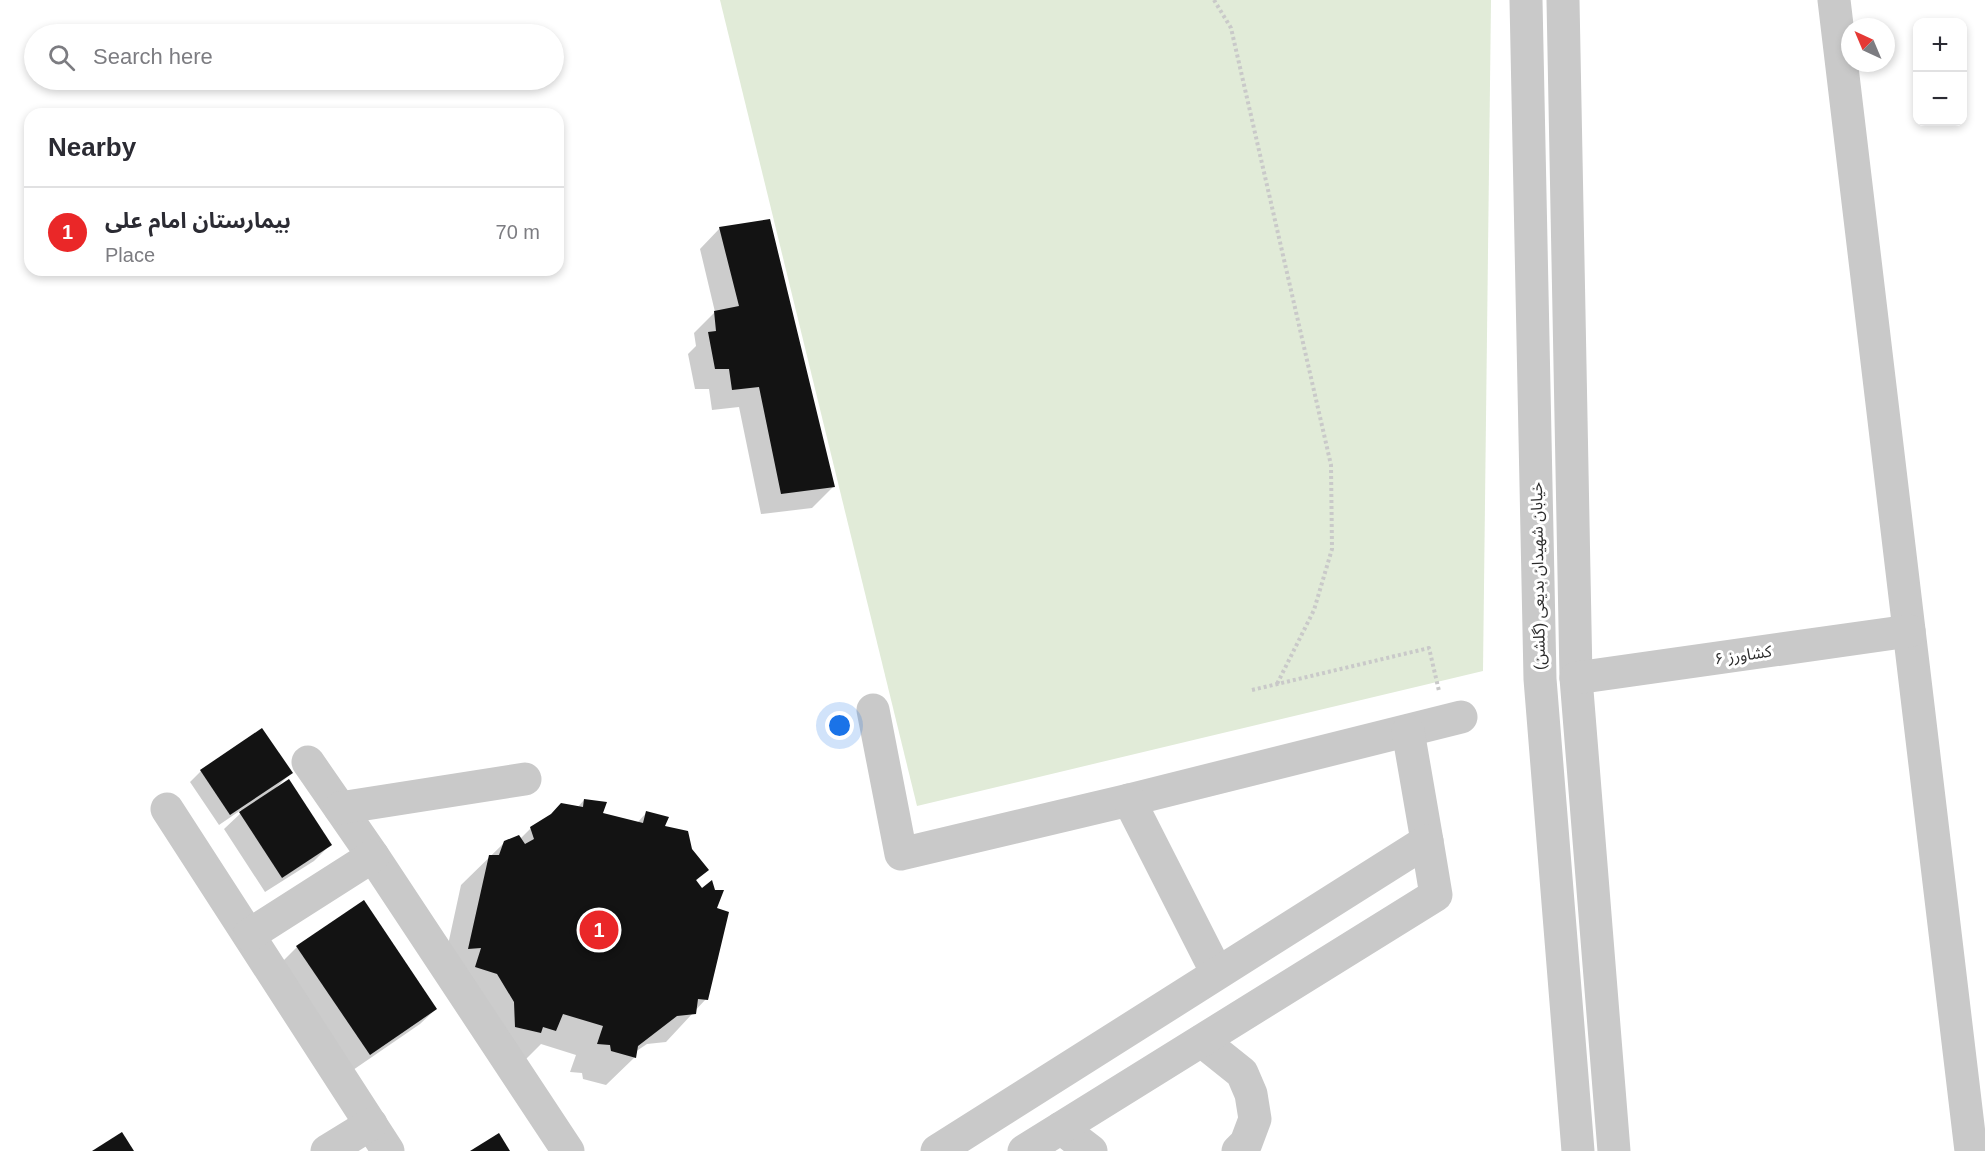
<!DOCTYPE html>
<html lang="en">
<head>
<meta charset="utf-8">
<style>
  :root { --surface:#fff; --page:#f7f7f7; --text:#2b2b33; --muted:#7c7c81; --line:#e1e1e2; --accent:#ea2728 }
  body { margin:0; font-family:Arial,"Noto Sans Arabic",sans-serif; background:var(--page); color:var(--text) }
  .controls { position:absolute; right:18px; top:18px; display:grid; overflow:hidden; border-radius:12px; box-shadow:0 3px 9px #0003 }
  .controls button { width:54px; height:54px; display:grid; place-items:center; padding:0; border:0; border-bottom:2px solid var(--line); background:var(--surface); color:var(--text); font:30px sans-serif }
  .compass { position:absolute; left:1841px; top:18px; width:54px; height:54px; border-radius:50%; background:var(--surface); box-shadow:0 3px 9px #0003; rotate:316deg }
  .you { position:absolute; left:840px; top:726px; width:21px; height:21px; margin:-15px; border:4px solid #fff; border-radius:50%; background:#1a73e8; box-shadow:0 0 0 9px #1a73e833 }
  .badge { display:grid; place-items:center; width:39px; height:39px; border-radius:50%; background:var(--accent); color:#fff; font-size:20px; font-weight:700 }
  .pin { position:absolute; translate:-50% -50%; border:3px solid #fff; box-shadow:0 2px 6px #0006 }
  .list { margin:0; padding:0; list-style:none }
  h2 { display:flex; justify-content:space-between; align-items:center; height:78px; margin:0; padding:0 24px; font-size:26px }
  h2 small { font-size:20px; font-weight:400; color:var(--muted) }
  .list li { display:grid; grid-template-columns:39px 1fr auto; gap:18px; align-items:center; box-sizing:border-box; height:90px; padding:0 24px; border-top:2px solid var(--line) }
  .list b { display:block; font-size:22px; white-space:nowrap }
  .list p { margin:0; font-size:20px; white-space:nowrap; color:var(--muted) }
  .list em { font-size:20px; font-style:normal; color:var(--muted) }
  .icon { flex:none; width:33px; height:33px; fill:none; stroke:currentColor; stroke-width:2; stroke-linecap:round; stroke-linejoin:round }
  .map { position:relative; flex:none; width:1985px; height:1151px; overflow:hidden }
  .search { position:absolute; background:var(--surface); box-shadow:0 3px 9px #0003; left:24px; top:24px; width:540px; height:66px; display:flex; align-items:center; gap:15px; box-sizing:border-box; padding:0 21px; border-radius:33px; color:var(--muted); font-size:22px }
  .panel { position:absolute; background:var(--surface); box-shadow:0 3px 9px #0003; left:24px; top:108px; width:540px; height:168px; border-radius:18px }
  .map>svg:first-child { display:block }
  .green { fill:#e1ebd8 }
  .shadow { fill:#0003 }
  .building { fill:#131313 }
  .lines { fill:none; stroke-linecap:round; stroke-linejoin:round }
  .path { stroke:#c9c9c9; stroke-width:4; stroke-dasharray:3 3; stroke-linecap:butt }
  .minor { stroke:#c9c9c9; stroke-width:33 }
  .labels { text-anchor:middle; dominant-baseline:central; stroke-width:6; stroke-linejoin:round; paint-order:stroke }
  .street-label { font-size:16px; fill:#2c2c2c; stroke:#fff }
</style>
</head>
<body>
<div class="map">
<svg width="1985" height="1151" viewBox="0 0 1985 1151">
  <rect width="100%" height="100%" fill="#fff"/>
  <!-- green -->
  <polygon class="green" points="720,0 1491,0 1483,671 917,806"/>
  <!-- shadow -->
  <g class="shadow">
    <polygon points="720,228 833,487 812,508 761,514 739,407 712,410 709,389 695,389 688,354 696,346 694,333 715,312 700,249"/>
    <polygon points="262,730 291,773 275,789 330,845 314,861 265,892 224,829 242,812 241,810 219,825 190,782 201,771"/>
    <polygon points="584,800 601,814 637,823 647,812 691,850 707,869 695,882 715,909 706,999 666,1042 647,1044 635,1052 635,1057 606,1085 583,1079 582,1073 570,1072 576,1055 541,1044 526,1059 441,977 461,885 505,842 520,839 531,828 577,808"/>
    <polygon points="297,947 436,1009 420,1024 353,1070 281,963"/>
  </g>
  <!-- building -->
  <g class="building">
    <polygon points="770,219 835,487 781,494 759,387 732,390 729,369 715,369 708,332 716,331 714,311 739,306 719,227"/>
    <polygon points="262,728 293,773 230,815 200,770"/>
    <polygon points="289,779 332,845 282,878 239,812"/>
    <polygon points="584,799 607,802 603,813 643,823 646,811 669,817 665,826 688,831 692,849 709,870 696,880 702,888 712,880 715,890 724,890 717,908 729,912 708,1000 698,999 696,1014 677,1016 638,1046 636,1058 611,1051 610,1045 597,1044 603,1026 563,1014 556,1031 543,1027 541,1033 515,1027 514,1002 497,974 475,967 481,948 468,949 489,855 499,855 504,841 519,835 525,844 534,839 530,827 551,814 561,803 583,807"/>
    <polygon points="364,900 437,1009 370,1055 296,946"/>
    <polygon points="122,1132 134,1151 92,1151"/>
    <polygon points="499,1133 510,1151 470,1151"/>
  </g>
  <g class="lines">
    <!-- path -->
    <g class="path">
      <polyline points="1214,0 1231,28 1331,465 1332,549 1314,610 1277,684"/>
      <polyline points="1252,690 1429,648 1439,691"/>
    </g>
    <!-- minor -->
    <g class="minor">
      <polyline points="1526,0 1540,679 1578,1151"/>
      <polyline points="1563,0 1576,678 1614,1151"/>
      <polyline points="1834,0 1971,1151"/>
      <polyline points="1576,678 1909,631"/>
      <polyline points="873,710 901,854 1129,800 1461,717"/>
      <polyline points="1408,731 1427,841"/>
      <polyline points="308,762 373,856 568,1151"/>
      <polyline points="1129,800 1217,973"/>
      <polyline points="340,808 525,779"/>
      <polyline points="167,809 388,1151"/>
      <polyline points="249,935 373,856"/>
      <polyline points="1202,1041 1242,1073 1251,1094 1255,1119 1246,1143 1238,1151"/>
      <polyline points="1061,1128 1091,1151"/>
      <polyline points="327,1151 371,1124"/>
      <polyline points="937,1151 1427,841 1436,895 1024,1151"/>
    </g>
  </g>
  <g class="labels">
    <!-- street labels -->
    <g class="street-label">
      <text transform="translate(1538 576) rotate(-91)">خیابان شهیدان بدیعی (گلشن)</text>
      <text transform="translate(1743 655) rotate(-8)">کشاورز ۶</text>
    </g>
  </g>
</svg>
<div class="controls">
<button>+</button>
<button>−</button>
</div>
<svg class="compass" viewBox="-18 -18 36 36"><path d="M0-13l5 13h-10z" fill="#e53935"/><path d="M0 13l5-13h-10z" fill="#7c7c81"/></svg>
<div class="you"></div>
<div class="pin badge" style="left:599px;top:930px">1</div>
<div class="search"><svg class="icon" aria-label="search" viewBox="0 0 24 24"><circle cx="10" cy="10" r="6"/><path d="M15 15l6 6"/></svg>Search here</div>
<section class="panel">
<h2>Nearby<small></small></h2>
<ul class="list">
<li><span class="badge">1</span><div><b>بیمارستان امام علی</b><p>Place</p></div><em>70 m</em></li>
</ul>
</section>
</div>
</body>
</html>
